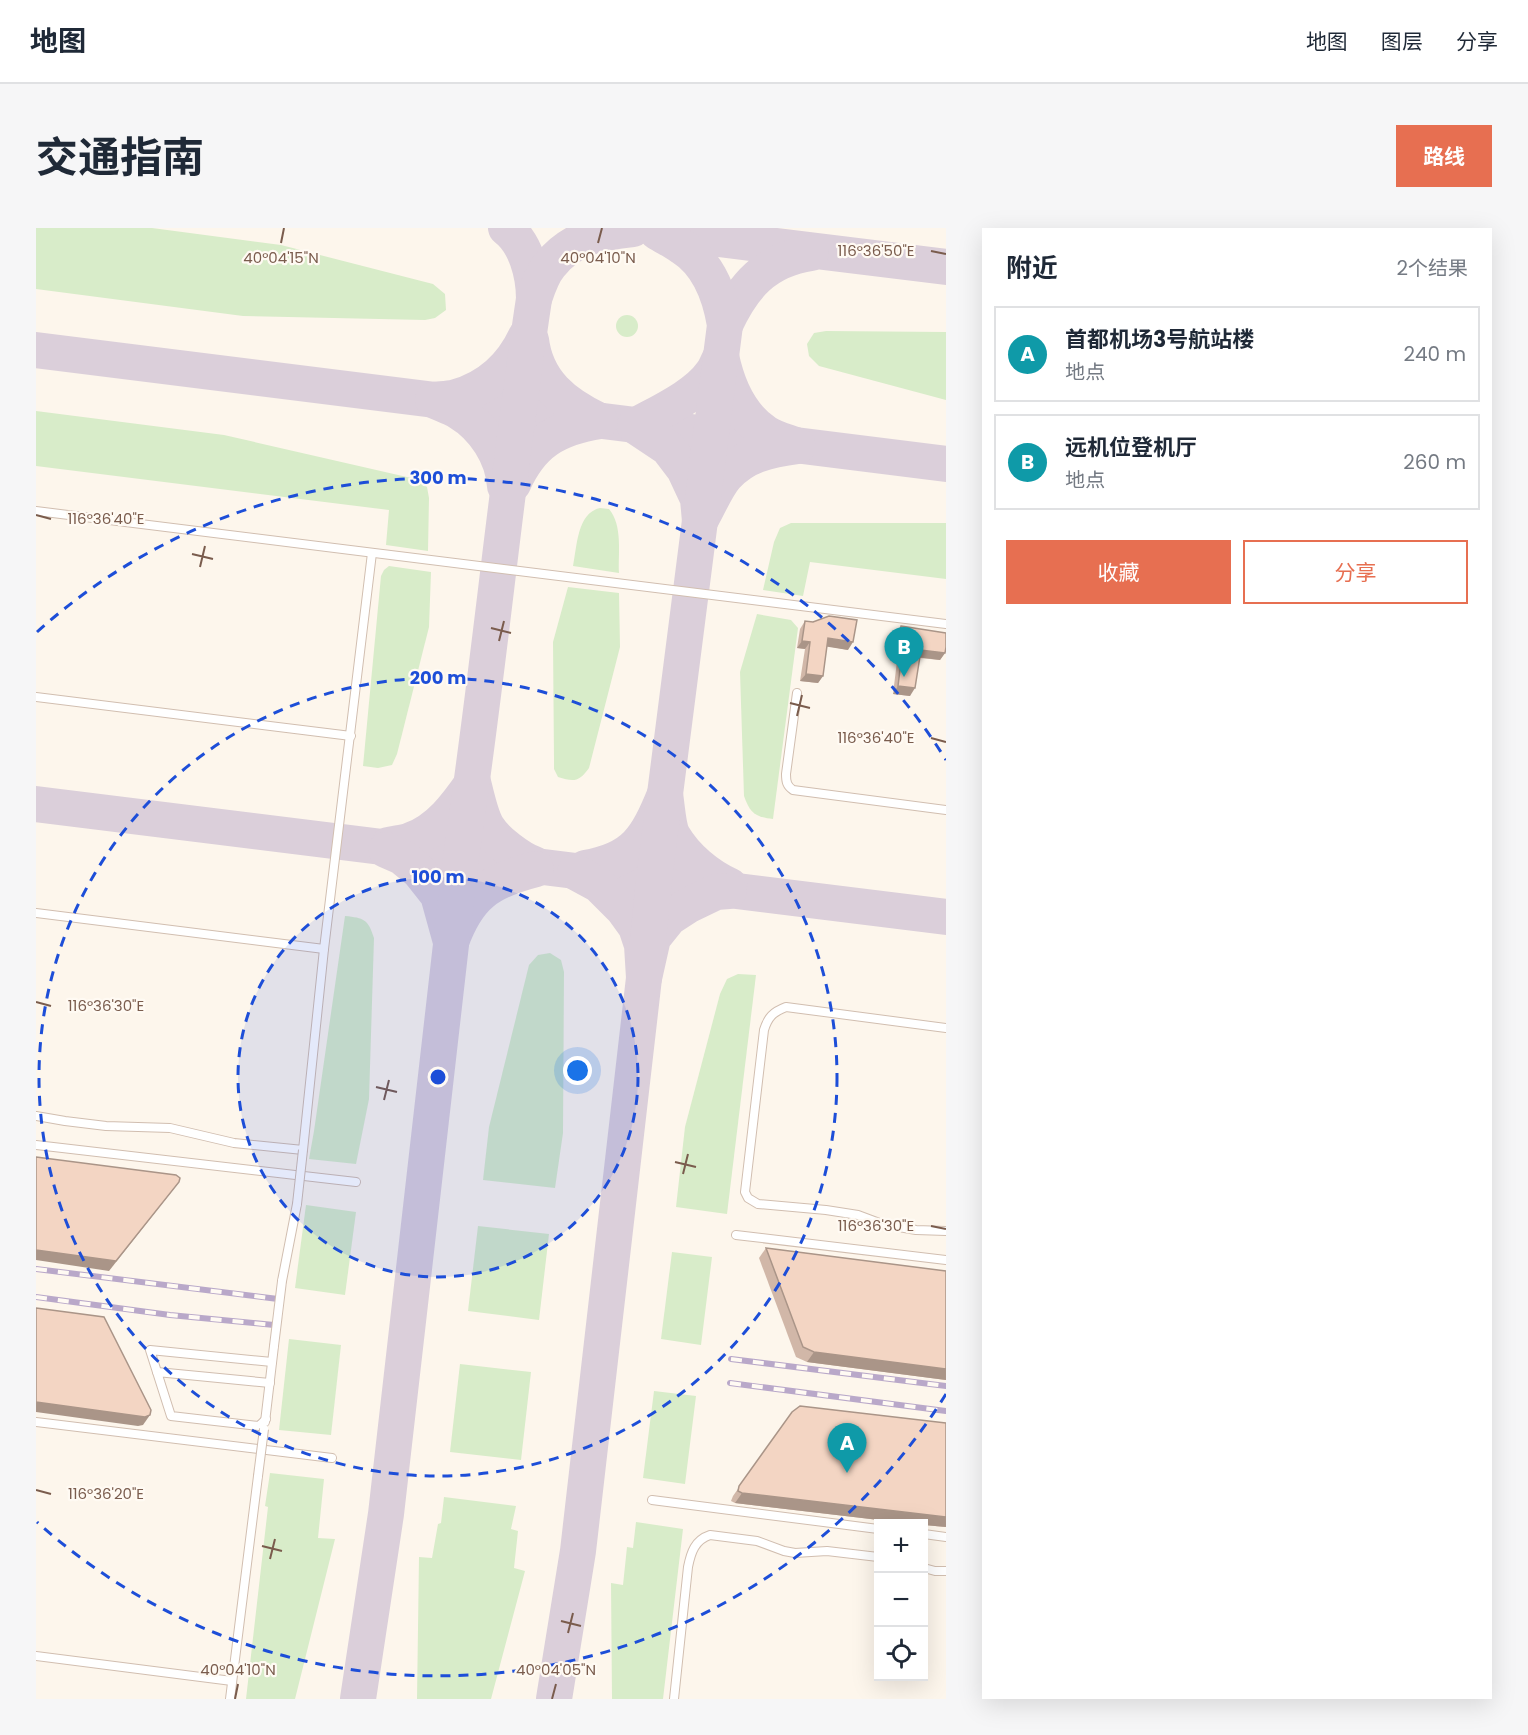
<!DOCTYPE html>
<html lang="zh">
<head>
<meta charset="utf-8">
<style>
  :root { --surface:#fff; --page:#f6f6f7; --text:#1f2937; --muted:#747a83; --line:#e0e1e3; --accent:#e76f51 }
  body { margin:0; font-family:Poppins,"Noto Sans SC",sans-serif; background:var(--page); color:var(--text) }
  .controls { position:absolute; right:18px; bottom:18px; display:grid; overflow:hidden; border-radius:0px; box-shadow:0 6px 24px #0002 }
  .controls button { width:54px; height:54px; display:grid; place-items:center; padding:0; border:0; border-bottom:2px solid var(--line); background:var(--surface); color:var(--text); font:30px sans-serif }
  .you { position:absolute; left:542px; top:843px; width:21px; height:21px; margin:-15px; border:4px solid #fff; border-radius:50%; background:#1a73e8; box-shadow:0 0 0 9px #1a73e833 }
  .badge { display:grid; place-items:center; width:39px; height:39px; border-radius:50%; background:var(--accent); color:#fff; font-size:20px; font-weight:700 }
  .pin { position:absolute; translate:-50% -50px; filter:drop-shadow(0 2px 3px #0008) }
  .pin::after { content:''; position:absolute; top:32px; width:21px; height:18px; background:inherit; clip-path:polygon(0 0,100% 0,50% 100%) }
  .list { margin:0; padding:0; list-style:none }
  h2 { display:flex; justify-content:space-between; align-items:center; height:78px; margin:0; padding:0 24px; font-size:26px }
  h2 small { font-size:20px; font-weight:400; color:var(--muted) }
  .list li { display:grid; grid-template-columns:39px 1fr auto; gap:18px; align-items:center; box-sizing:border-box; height:96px; margin:0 12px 12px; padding:0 12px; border:2px solid var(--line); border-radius:0px }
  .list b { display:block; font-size:22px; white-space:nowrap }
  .list p { margin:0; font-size:20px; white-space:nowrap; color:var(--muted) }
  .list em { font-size:20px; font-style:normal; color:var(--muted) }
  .actions { display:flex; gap:12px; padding:18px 24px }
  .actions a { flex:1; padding:14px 0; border:2px solid var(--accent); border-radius:0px; text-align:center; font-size:21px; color:var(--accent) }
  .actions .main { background:var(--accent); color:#fff }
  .icon { flex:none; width:33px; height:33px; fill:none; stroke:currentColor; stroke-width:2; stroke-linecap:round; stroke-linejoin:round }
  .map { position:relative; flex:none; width:910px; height:1471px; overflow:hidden; border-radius:0px }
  header { display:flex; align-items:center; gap:36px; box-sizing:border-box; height:84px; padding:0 30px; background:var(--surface); border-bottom:2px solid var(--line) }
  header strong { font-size:28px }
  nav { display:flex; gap:33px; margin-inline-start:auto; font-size:21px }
  .intro { display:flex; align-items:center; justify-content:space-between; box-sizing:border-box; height:144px; padding:0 36px }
  h1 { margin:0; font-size:42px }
  .button { padding:15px 27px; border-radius:0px; background:var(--accent); color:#fff; font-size:21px; font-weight:700 }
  main { display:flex; gap:36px; padding:0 36px }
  aside { flex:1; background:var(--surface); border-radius:0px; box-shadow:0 6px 24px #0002 }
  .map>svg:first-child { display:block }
  .green { fill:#d8ecc9 }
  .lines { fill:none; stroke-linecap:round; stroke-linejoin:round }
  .taxiway { stroke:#dbcfda; stroke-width:36 }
  .lane-casing { stroke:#d1beb0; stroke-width:10 }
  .lane { stroke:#fff; stroke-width:8 }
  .rail-casing { stroke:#b9a8c9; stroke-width:6 }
  .rail { stroke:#fffaf3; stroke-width:4; stroke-dasharray:11; stroke-linecap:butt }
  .lane-bridge-casing { stroke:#d1beb0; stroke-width:10; stroke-linecap:butt }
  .lane-bridge { stroke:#fff; stroke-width:8 }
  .wall { fill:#d1b7a8 }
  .shaded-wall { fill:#aa9588 }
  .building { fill:#f3d5c3; stroke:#aa9588; stroke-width:1.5 }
  .ticks { fill:none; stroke:#7a5c4d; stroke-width:2 }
  .ring { fill:none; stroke:#1d4ed8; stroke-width:3; stroke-dasharray:10 8 }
  .ticks-label { font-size:15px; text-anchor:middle; fill:#7a5c4d; stroke:#fffaf3; stroke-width:4.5; stroke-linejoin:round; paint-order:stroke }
  .centre { fill:#1d4ed8; stroke:#fffaf3; stroke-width:3 }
  .ring-label { font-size:18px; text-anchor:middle; font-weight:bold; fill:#1d4ed8; stroke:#fffaf3; stroke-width:4.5; stroke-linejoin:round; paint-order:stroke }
</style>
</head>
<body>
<header>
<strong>地图</strong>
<nav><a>地图</a><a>图层</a><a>分享</a></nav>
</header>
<div class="intro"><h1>交通指南</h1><a class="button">路线</a></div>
<main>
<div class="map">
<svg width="910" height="1471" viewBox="0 0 910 1471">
  <rect width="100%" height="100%" fill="#fdf6ec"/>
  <!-- green -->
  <g class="green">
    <polygon points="0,0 116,0 245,17 397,56 409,66 410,82 399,90 389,92 207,88 0,61"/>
    <circle cx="591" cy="98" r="11"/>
    <polygon points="790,103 910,104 910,172 783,138 773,128 771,116 778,105"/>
    <polygon points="0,183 188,207 384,252 391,259 393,270 392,323 350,317 353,282 0,238"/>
    <path d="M 564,280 L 573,281 C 587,298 582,325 583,345 L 537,338 C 541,319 541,285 564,280 Z"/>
    <polygon points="755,295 910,295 910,351 774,334 767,368 727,362 738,314 744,300"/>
    <polygon points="353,338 395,344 393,399 361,526 356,537 342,540 327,538 345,348 348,342"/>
    <path d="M 532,359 L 583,365 L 584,419 L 553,540 C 543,554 538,554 522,549 L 518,541 L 518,532 L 517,414 Z"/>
    <path d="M 721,386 L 755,392 L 762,400 L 737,591 C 719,589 714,585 708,568 L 704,444 Z"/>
    <path d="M 309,688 C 328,690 332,691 338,710 L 333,871 L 320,936 L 273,931 L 278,903 Z"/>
    <polygon points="514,725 525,732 528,744 527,905 519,960 447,952 453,899 493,737 502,727"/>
    <polygon points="702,746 720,747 691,986 640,979 649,899 684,766 691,751"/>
    <polygon points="270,977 320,984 309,1067 259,1060"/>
    <polygon points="442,998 513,1006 503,1092 432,1083"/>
    <polygon points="636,1024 676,1029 665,1117 625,1111"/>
    <polygon points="253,1111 305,1117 295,1207 243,1202"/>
    <polygon points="424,1136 495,1144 485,1232 414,1224"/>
    <polygon points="618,1163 660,1168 649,1256 607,1250"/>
    <polygon points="234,1245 288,1251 282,1310 299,1311 259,1471 210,1471 232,1279 229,1278"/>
    <polygon points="408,1269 480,1278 475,1301 482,1303 478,1340 489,1343 455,1471 381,1471 383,1329 396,1330 402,1296 405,1295"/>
    <polygon points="600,1294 647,1301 627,1471 576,1471 575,1355 587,1357 591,1319 597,1320"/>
  </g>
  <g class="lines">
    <!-- taxiway -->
    <g class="taxiway">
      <path d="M 470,0 C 490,15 498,47 498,71"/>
      <polyline points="627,4 910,39"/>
      <path d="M 689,97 C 707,58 729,32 775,25"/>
      <polyline points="0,122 910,236"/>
      <path d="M 685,128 C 691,157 704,188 730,205 C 739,211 752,214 762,218 C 734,222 710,226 690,248 C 681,258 671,281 664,293 L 662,271 L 648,241 L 632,220 L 599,198 C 624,184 660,168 676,145 C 680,140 682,133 685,128 Z"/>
      <path d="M 477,256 C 495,215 520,200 564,193 C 528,176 500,154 495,112"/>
      <path d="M 469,258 C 467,228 448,199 423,184 C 415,179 405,176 397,172 C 404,171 413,171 420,169 C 452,160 476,138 490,108"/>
      <polyline points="0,576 910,689"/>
      <path d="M 352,617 C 359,615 368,615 375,612 C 403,602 421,577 437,554 C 440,566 445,590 452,600 C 460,613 484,631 498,636"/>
      <path d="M 350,622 L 366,629 L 383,643 L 402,667 L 415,714 C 432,667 453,653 500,641"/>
      <path d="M 549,640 C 599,632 611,610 629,566 C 631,578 632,599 637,608 C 650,630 672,648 694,658"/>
      <polyline points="539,644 563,657 587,681 600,699 606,717 608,750 617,710 633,690 653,677 680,664 693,663"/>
      <path d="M 322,1471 L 350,1286 L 425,629 C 453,443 470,256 498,71 C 502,59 506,46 514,37 C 535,10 565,4 597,1"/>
      <path d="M 518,1471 L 542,1323 L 608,750 L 618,652 L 689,97 C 684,67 673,36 646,19 C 638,13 629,9 621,4"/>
    </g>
    <defs>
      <g id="lane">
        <polyline points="0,283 910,396"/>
        <path d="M 761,465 L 750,546 C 750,554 751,558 757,562 L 910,582"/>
        <polyline points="0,469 315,508"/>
        <polyline points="0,685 288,721"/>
        <path d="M 910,800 L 750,779 C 737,784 732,789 728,802 L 709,964 L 712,970 L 722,976 L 790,982 L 822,987 L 846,996 L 880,1002 L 910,1003"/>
        <polyline points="0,888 29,893 70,898 134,900 198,915 267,922 288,721 336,325"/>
        <polyline points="0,917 320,954"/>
        <polyline points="700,1007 910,1032"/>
        <polyline points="246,1053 261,976"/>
        <polyline points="121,1144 114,1122 236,1134"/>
        <polyline points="230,1191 223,1198 135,1188 121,1144 234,1155"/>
        <polyline points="0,1194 296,1230"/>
        <polyline points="229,1194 238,1118"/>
        <polyline points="616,1272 842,1301"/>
        <polyline points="888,1306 910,1309"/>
        <polyline points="888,1340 899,1343 910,1343"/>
        <polyline points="0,1428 196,1453"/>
        <polyline points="194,1471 222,1248"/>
        <path d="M 638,1471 L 652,1339 C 655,1324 659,1312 674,1307 L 721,1313 L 748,1323 L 759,1325 L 791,1323 L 842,1329"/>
      </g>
    </defs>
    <!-- lane casing -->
    <use href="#lane" class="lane-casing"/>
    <!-- lane -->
    <use href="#lane" class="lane"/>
    <defs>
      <g id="rail">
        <polyline points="0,1041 242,1071"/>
        <polyline points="0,1069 134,1087 238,1097"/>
        <polyline points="695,1131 910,1158"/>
        <polyline points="694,1155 910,1183"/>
      </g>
    </defs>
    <!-- rail casing -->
    <use href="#rail" class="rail-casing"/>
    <!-- rail -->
    <use href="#rail" class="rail"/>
    <defs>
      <g id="lane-bridge">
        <polyline points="261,976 267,922"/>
        <polyline points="238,1118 246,1053"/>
        <polyline points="222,1248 228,1201"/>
      </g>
    </defs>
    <!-- lane-bridge casing -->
    <use href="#lane-bridge" class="lane-bridge-casing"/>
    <!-- lane-bridge -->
    <use href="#lane-bridge" class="lane-bridge"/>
  </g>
  <!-- wall -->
  <g class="wall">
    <polygon points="769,393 812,422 791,418 787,448 782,455 764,453 769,421 761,420 764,401"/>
    <polygon points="865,398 909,425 904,432 884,430 874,468 857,466 861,433 854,432 856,412"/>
    <polygon points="730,1020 910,1043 910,1152 771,1134 760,1129 723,1030"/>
    <polygon points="756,1184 910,1299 888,1297 888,1296 877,1296 699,1275 695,1273 697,1268"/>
  </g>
  <!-- shaded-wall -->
  <g class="shaded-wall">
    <polygon points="792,410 817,414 812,422 787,418"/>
    <polygon points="766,413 774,414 769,421 761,420"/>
    <polygon points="885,422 909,425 904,432 880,429"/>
    <polygon points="859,424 866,425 861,433 854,432"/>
    <polygon points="770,446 787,448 782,455 764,453"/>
    <polygon points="862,458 879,460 874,468 857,466"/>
    <polygon points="143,954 73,1043 0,1032 0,1022"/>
    <polygon points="778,1124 910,1141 910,1152 771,1134"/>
    <polygon points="0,1174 114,1187 107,1197 102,1198 0,1184"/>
    <polygon points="706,1265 910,1289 910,1299 888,1297 888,1296 877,1296 699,1275"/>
  </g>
  <!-- building -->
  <g class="building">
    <polygon points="793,388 821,392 817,414 792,410 787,448 770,446 774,414 766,413 769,393 777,394"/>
    <polygon points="865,398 910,405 910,419 909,425 885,422 879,460 862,458 866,425 859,424 862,405 864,405"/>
    <polygon points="0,929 140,947 144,950 143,954 80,1033 0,1022"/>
    <polygon points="730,1020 910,1043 910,1141 778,1124 767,1119"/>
    <polygon points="0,1080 68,1089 115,1182 114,1187 109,1189 0,1174"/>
    <polygon points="764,1178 910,1195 910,1289 706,1265 702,1263 703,1258 756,1184"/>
  </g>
  <!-- ticks -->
  <path class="ticks" d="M 245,15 L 248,0M 562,15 L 566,0M 895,23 L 910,26M 0,287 L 15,291M 156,326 L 177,331M 164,339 L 169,318M 455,400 L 475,405M 463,413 L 468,393M 754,475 L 774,480M 761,488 L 766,467M 895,510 L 910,514M 0,774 L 15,778M 340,859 L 361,864M 348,872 L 353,852M 639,934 L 660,939M 647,946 L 652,926M 895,998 L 910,1001M 0,1262 L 15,1266M 226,1318 L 246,1323M 234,1331 L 239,1311M 525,1393 L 545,1398M 532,1405 L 537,1385M 199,1471 L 202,1456M 516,1471 L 520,1456"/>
  <!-- distance rings -->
  <circle cx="402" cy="849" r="200" fill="#1d4ed8" fill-opacity=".12"/>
  <g class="ring">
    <circle cx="402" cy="849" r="200"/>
    <circle cx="402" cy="849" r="399"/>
    <path d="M910 1166A599 599 0 0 1 1 1294M1 404A599 599 0 0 1 910 532"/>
  </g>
  <g class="ticks-label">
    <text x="840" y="28">116°36'50"E</text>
    <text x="245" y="35">40°04'15"N</text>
    <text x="562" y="35">40°04'10"N</text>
    <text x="70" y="296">116°36'40"E</text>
    <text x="840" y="515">116°36'40"E</text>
    <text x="70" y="783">116°36'30"E</text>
    <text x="840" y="1003">116°36'30"E</text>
    <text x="70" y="1271">116°36'20"E</text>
    <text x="202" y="1447">40°04'10"N</text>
    <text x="520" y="1447">40°04'05"N</text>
  </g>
  <circle cx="402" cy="849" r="9" class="centre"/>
  <g class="ring-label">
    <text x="402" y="256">300 m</text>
    <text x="402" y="456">200 m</text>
    <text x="402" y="655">100 m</text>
  </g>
</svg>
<div class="controls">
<button>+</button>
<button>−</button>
<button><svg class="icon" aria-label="locate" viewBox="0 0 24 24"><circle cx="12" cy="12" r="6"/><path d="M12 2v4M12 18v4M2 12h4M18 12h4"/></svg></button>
</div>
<div class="you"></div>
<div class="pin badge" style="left:811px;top:1245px;background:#0f9aa8">A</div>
<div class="pin badge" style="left:868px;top:449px;background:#0f9aa8">B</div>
</div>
<aside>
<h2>附近<small>2个结果</small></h2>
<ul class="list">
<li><span class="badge" style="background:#0f9aa8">A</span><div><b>首都机场3号航站楼</b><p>地点</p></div><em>240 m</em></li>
<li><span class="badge" style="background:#0f9aa8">B</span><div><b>远机位登机厅</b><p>地点</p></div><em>260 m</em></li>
</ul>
<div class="actions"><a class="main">收藏</a><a>分享</a></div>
</aside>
</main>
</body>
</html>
